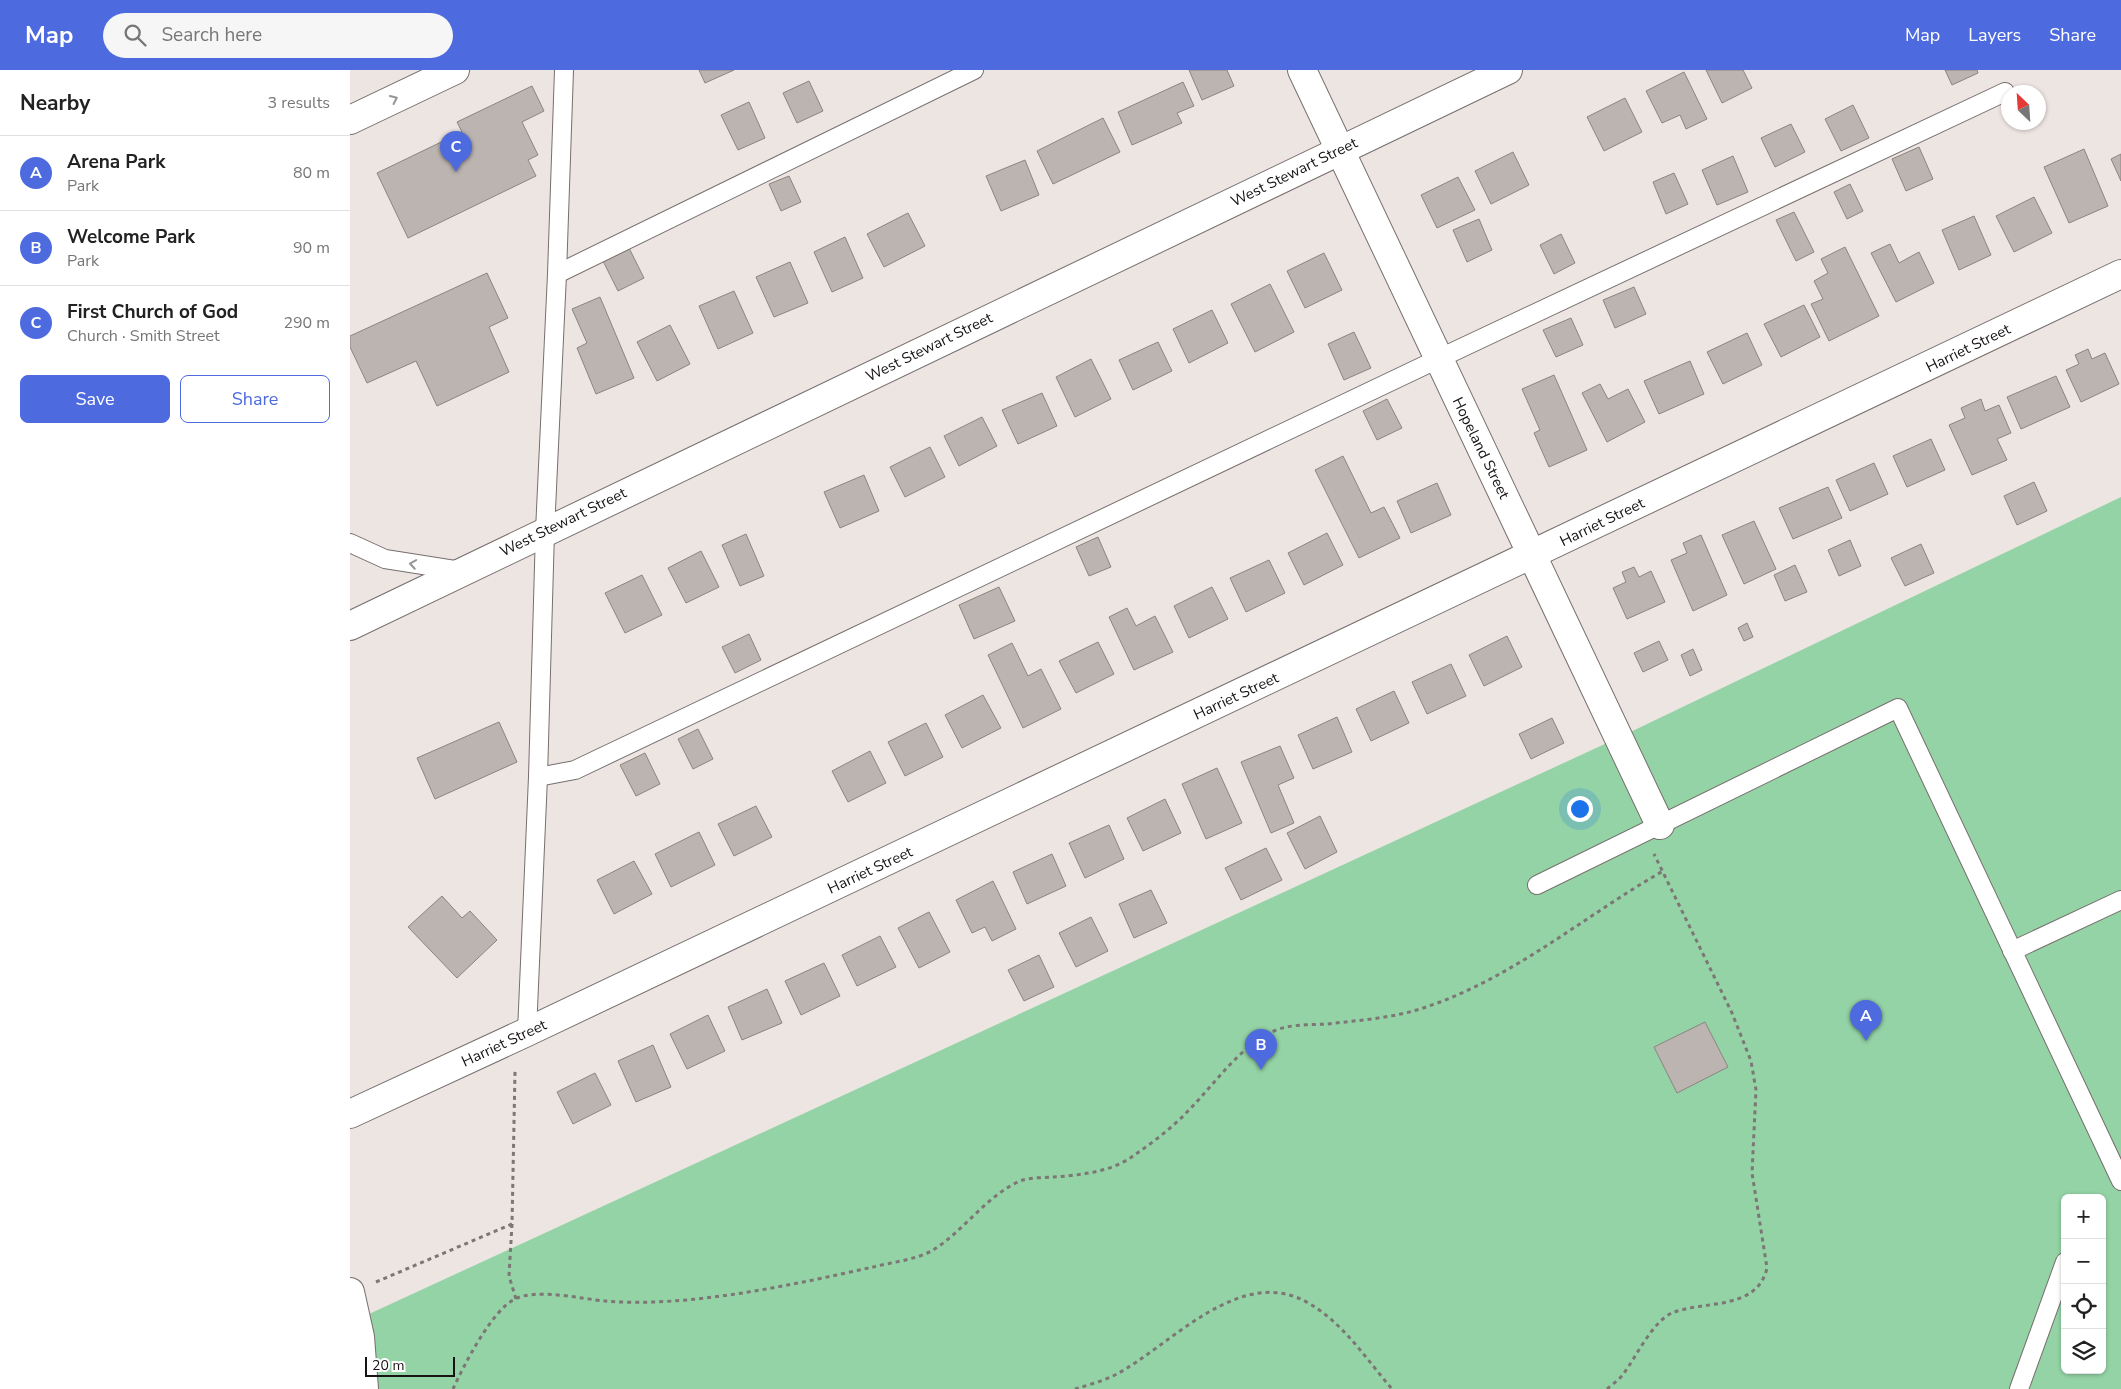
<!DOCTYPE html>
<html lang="en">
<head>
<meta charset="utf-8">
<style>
  :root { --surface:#fff; --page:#f6f6f6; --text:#222; --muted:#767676; --line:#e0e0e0; --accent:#4e6adf }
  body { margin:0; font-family:"Nunito Sans",sans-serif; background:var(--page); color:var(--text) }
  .controls { position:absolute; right:15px; bottom:15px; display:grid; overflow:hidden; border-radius:8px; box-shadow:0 1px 4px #0004 }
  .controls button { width:45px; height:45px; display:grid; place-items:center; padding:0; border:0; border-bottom:1px solid var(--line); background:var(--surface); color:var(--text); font:25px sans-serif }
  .compass { position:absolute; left:1651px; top:15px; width:45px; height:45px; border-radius:50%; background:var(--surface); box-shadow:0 1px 4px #0004; rotate:335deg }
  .scale { position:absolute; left:15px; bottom:12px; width:90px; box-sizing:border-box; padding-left:5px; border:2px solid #161312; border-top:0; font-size:14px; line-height:18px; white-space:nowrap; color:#161312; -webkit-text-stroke:4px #fff; paint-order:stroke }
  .you { position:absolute; left:1229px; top:738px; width:18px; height:18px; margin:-12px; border:4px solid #fff; border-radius:50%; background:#1a73e8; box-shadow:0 0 0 8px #1a73e833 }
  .badge { display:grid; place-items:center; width:32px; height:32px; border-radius:50%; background:var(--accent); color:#fff; font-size:16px; font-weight:700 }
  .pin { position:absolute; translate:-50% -41px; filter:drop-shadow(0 1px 2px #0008) }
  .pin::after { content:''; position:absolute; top:26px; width:18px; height:15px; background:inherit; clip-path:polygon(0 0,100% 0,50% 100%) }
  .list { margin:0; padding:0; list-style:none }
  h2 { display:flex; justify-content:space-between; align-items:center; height:65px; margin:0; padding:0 20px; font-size:21px }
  h2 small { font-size:16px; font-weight:400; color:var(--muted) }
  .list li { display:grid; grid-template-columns:32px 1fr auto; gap:15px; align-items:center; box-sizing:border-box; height:75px; padding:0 20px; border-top:1px solid var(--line) }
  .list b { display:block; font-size:19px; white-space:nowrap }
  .list p { margin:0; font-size:16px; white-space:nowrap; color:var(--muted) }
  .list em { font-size:16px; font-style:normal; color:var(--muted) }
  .actions { display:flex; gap:10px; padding:15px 20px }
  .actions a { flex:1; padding:11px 0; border:1px solid var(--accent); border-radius:8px; text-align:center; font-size:18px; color:var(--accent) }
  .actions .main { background:var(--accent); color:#fff }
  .icon { flex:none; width:28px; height:28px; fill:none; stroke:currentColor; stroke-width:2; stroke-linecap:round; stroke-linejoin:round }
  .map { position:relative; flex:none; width:1771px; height:1319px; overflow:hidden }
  header { display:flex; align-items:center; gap:30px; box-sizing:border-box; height:70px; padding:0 25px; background:var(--accent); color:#fff }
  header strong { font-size:24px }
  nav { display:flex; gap:28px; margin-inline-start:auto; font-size:18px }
  .search { width:350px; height:45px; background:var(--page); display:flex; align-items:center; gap:12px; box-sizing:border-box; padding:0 18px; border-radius:28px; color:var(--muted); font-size:19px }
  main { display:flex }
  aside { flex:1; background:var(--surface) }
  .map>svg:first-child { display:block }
  .green { fill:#94d3a6; fill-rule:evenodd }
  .building { fill:#bcb4b1; stroke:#8b8481 }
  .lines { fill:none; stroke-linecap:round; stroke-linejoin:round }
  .lane-casing { stroke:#766f6d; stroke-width:20 }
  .street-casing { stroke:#766f6d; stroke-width:30 }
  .secondary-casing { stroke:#766f6d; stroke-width:30 }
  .path { stroke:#7c7675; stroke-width:3; stroke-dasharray:4 4; stroke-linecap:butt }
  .lane { stroke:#fff; stroke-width:18 }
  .street { stroke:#fff; stroke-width:28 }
  .secondary { stroke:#fff; stroke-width:28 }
  .oneway { stroke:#969594 }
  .labels { text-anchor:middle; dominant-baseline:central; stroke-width:4; stroke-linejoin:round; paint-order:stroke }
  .street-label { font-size:15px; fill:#161312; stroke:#fff }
</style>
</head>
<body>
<header>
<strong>Map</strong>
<div class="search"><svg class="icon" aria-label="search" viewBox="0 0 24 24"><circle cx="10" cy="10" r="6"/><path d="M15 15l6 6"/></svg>Search here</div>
<nav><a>Map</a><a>Layers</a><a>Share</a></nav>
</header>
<main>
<aside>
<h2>Nearby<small>3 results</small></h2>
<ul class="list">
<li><span class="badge">A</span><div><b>Arena Park</b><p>Park</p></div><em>80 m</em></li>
<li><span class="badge">B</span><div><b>Welcome Park</b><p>Park</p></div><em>90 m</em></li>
<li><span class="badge">C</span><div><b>First Church of God</b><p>Church · Smith Street</p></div><em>290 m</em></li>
</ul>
<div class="actions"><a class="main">Save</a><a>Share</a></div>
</aside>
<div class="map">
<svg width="1771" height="1319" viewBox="0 0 1771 1319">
  <rect width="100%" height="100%" fill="#ede5e2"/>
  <!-- green -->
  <path class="green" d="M 1771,427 L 1771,1319 L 14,1319 L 6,1250 L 1270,667 ZM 1715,1128 L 1752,1128 L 1752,1300 L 1715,1300 Z"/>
  <!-- building -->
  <g class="building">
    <polygon points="349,0 384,0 355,13"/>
    <polygon points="839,0 877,0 884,16 852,30"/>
    <polygon points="1356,0 1393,0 1402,18 1372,33"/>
    <polygon points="1595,0 1627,0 1628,3 1602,15"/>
    <polygon points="1334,2 1357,49 1336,59 1330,45 1312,53 1296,21"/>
    <polygon points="459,11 473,41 447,53 433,23"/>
    <polygon points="833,12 844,36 827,43 832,53 782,75 768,42"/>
    <polygon points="182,16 194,41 172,52 188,85 178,90 186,106 58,168 27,103 112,62 107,52"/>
    <polygon points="1275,28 1292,62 1254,81 1237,47"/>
    <polygon points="399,32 415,68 388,80 371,45"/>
    <polygon points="1503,35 1519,68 1491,81 1475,49"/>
    <polygon points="753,48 770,82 703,114 687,81"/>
    <polygon points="1441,54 1455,82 1425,97 1411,68"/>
    <polygon points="1569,77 1583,109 1556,121 1542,89"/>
    <polygon points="1734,79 1758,136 1719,153 1694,97"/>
    <polygon points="1163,82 1179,115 1141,134 1125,101"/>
    <polygon points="1771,84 1771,111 1761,89"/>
    <polygon points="1383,86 1398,122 1367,135 1352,100"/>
    <polygon points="675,90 689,125 651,141 636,106"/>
    <polygon points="1324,103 1338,134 1316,144 1303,112"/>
    <polygon points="439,106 451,132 431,141 419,114"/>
    <polygon points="1108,107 1125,140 1087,158 1071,125"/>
    <polygon points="1500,114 1513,141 1497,149 1484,122"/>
    <polygon points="1684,127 1702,163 1664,182 1646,146"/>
    <polygon points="1444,142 1464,182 1446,191 1426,150"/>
    <polygon points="558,143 575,176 534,197 517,164"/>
    <polygon points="1624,146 1641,185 1609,200 1592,160"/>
    <polygon points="1129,149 1142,180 1117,192 1103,160"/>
    <polygon points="1211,164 1225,193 1204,204 1190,175"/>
    <polygon points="495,167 513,208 482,222 464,182"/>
    <polygon points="1540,174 1549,193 1569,182 1584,213 1546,232 1521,183"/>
    <polygon points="1495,177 1529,246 1479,271 1461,234 1473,229 1464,211 1478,203 1471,189"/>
    <polygon points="279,178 294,208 268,221 253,191"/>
    <polygon points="974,183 992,220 955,238 937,201"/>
    <polygon points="440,192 458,233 424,247 406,207"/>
    <polygon points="137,203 158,248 139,257 159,302 87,336 66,291 17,313 0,277 0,266"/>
    <polygon points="920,214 944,262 905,282 881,234"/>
    <polygon points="1284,217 1296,244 1265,258 1253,230"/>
    <polygon points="384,221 403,263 368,279 349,236"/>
    <polygon points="250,227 284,308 246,324 227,278 237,273 222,239"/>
    <polygon points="1454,235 1470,267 1431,287 1414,254"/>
    <polygon points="862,240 878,273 839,293 823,259"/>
    <polygon points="1221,248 1233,275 1206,287 1193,260"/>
    <polygon points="320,255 340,294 307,311 287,272"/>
    <polygon points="1004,262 1021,298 994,310 978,274"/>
    <polygon points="1397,263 1412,295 1373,314 1357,282"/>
    <polygon points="808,272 822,301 783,320 769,290"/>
    <polygon points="1738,279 1742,289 1755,283 1769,314 1731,332 1716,300 1729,294 1725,285"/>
    <polygon points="741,289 761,329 725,347 706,307"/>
    <polygon points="1340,291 1354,324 1309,344 1294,311"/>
    <polygon points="1204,305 1237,380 1199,397 1184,363 1190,360 1172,319"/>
    <polygon points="1706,306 1720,337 1671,359 1657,327"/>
    <polygon points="1250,314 1258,329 1278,319 1295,352 1257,372 1232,323"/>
    <polygon points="692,323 707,356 668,374 652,340"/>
    <polygon points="1037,329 1052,358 1027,370 1013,341"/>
    <polygon points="1631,329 1635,341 1649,335 1661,363 1647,369 1657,390 1622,405 1599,355 1615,348 1611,338"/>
    <polygon points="632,347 647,376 609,396 594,366"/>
    <polygon points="1581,369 1595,400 1557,417 1543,386"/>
    <polygon points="580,377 595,407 555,427 540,397"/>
    <polygon points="993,386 1021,443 1034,437 1050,468 1009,488 965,400"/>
    <polygon points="1524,393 1538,424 1500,441 1486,410"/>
    <polygon points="514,405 529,441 490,458 474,422"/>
    <polygon points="1684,412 1697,441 1667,455 1654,426"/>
    <polygon points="1087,413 1101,445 1061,463 1047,431"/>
    <polygon points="1478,417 1492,448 1443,469 1429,438"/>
    <polygon points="1404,451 1426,499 1394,514 1372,465"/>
    <polygon points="977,463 993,495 954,515 938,483"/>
    <polygon points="396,464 414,506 390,516 372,475"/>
    <polygon points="1351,465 1377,525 1343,541 1321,490 1337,483 1333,473"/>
    <polygon points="748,467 761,497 739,506 726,477"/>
    <polygon points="1500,470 1511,496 1489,506 1478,480"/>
    <polygon points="1571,474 1584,503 1555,516 1541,488"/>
    <polygon points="351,481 369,517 336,533 318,498"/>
    <polygon points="919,490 935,523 896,542 880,508"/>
    <polygon points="1445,495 1457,522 1435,531 1424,505"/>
    <polygon points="1284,497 1289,507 1301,501 1315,532 1277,549 1263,518 1276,512 1272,502"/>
    <polygon points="292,505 312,545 275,563 255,523"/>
    <polygon points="649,517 665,551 624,569 609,535"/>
    <polygon points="862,517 878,549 839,568 824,536"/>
    <polygon points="777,538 786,556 805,546 823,582 784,600 759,547"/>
    <polygon points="1397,553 1403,567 1394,571 1388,558"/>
    <polygon points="399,564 411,590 385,603 372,577"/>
    <polygon points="1157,566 1172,597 1134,616 1119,585"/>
    <polygon points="1309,571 1318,590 1293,602 1284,583"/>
    <polygon points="748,572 764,604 726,623 709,591"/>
    <polygon points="662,573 678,606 691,599 711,639 673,658 638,585"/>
    <polygon points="1343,579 1352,600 1340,606 1331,585"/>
    <polygon points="1101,594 1116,626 1077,644 1062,612"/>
    <polygon points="1044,621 1059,653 1021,671 1006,639"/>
    <polygon points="633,625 651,658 612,678 595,645"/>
    <polygon points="987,647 1002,682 963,699 948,665"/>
    <polygon points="1202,648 1214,673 1181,689 1169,664"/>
    <polygon points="149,652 167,692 85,729 67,688"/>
    <polygon points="576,653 593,687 555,706 538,672"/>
    <polygon points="348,659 363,689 343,699 328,669"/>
    <polygon points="930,676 944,708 928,715 944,753 921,763 891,692"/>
    <polygon points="520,681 536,713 498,732 482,701"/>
    <polygon points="295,683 310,714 286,726 270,695"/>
    <polygon points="867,698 892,753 856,769 832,714"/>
    <polygon points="815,729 831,763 793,781 777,748"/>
    <polygon points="406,736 422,767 384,786 368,754"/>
    <polygon points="970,746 987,782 955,799 937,763"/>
    <polygon points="759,755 774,789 735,808 719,773"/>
    <polygon points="349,762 365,795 321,817 305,784"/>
    <polygon points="916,778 932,810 891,830 875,798"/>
    <polygon points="702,784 716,816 677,834 663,802"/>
    <polygon points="284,791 302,824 264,844 247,810"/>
    <polygon points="643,811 666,859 642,871 635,857 622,863 606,830"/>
    <polygon points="801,820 817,853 784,868 769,834"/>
    <polygon points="92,826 112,848 120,841 147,870 107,908 58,857"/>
    <polygon points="579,842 600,882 569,898 548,858"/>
    <polygon points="741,847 758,881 726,897 709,863"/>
    <polygon points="530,866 546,897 507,916 492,885"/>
    <polygon points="689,885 704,917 674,931 658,900"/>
    <polygon points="474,893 490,926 451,945 435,911"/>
    <polygon points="417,919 432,953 392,970 378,937"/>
    <polygon points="358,945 375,981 337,999 320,964"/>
    <polygon points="1355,952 1378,997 1327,1023 1304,977"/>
    <polygon points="303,975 321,1017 286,1032 268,991"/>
    <polygon points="245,1003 261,1035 223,1054 207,1022"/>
  </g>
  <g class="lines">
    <defs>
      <g id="lane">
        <polyline points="207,204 624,0"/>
        <polyline points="0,473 35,489 111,501"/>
        <polyline points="188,707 225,700 1088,289 1655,22"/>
        <polyline points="1187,815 1548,638 1771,1111"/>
        <polyline points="1662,881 1771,830"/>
        <polyline points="177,962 188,707 195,461 207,204 214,0"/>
        <polyline points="1669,1319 1715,1192"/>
      </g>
      <g id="street">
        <polyline points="952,0 1310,755"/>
        <polyline points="0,50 105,0"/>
        <polyline points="0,1044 177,962 1771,204"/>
      </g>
      <g id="secondary">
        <polyline points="0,556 1158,0"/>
        <polyline points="0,1222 10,1267 14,1319"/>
      </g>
    </defs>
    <!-- lane casing -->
    <use href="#lane" class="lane-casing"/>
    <!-- street casing -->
    <use href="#street" class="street-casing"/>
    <!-- secondary casing -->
    <use href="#secondary" class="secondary-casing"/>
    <!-- path -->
    <g class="path">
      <polyline points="162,1154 159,1206 166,1229"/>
      <polyline points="26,1212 162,1154 165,1001"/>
      <path d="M 103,1319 C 114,1295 142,1240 165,1229 C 186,1218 232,1229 255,1231 C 338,1238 442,1215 523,1197 C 542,1192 566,1190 583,1180 C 614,1161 636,1126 670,1111 C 680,1107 693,1108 704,1107 C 731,1105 761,1102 783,1086 C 802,1073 822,1058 837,1042 C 865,1014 886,980 922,962 C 937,954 959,955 977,954 C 1011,950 1046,948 1079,936 C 1164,907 1236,845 1313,801"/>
      <path d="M 725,1319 C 738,1315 753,1311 765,1305 C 822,1275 891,1192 960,1234 C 994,1254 1017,1290 1042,1319"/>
      <path d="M 1257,1319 C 1263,1314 1270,1309 1274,1303 C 1286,1287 1303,1251 1322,1243 C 1354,1230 1407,1241 1417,1198 L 1402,1103 L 1406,1020 L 1401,991 L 1382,943 L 1304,784"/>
    </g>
    <!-- lane -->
    <use href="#lane" class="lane"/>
    <!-- street -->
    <use href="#street" class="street"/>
    <!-- secondary -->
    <use href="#secondary" class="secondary"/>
  </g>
  <!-- one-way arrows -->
  <defs><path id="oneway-chevron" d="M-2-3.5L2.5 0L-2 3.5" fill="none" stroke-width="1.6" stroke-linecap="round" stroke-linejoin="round" transform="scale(1.25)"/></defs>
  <g class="oneway">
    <use href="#oneway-chevron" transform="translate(44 29) rotate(-25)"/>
    <use href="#oneway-chevron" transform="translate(63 494) rotate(-171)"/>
  </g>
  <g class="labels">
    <!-- street labels -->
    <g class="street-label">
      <text transform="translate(944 102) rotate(-26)">West Stewart Street</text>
      <text transform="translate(579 277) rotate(-26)">West Stewart Street</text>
      <text transform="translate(1618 278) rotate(-26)">Harriet Street</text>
      <text transform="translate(1131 378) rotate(64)">Hopeland Street</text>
      <text transform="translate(213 452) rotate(-26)">West Stewart Street</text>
      <text transform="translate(1252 452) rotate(-26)">Harriet Street</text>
      <text transform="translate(886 626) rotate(-25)">Harriet Street</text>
      <text transform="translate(520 800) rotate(-25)">Harriet Street</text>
      <text transform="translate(154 973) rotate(-25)">Harriet Street</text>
    </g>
  </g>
</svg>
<div class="controls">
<button>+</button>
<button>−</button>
<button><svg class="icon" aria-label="locate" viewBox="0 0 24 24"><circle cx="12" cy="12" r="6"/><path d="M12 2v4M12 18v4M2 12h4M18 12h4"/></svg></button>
<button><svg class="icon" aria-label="layers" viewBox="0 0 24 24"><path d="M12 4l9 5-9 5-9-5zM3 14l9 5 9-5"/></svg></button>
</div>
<svg class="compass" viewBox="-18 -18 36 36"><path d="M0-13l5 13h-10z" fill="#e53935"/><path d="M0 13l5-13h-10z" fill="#767676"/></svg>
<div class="scale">20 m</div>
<div class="you"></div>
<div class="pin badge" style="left:1516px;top:971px">A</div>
<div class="pin badge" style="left:911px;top:1000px">B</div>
<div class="pin badge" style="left:106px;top:102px">C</div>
</div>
</main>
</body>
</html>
